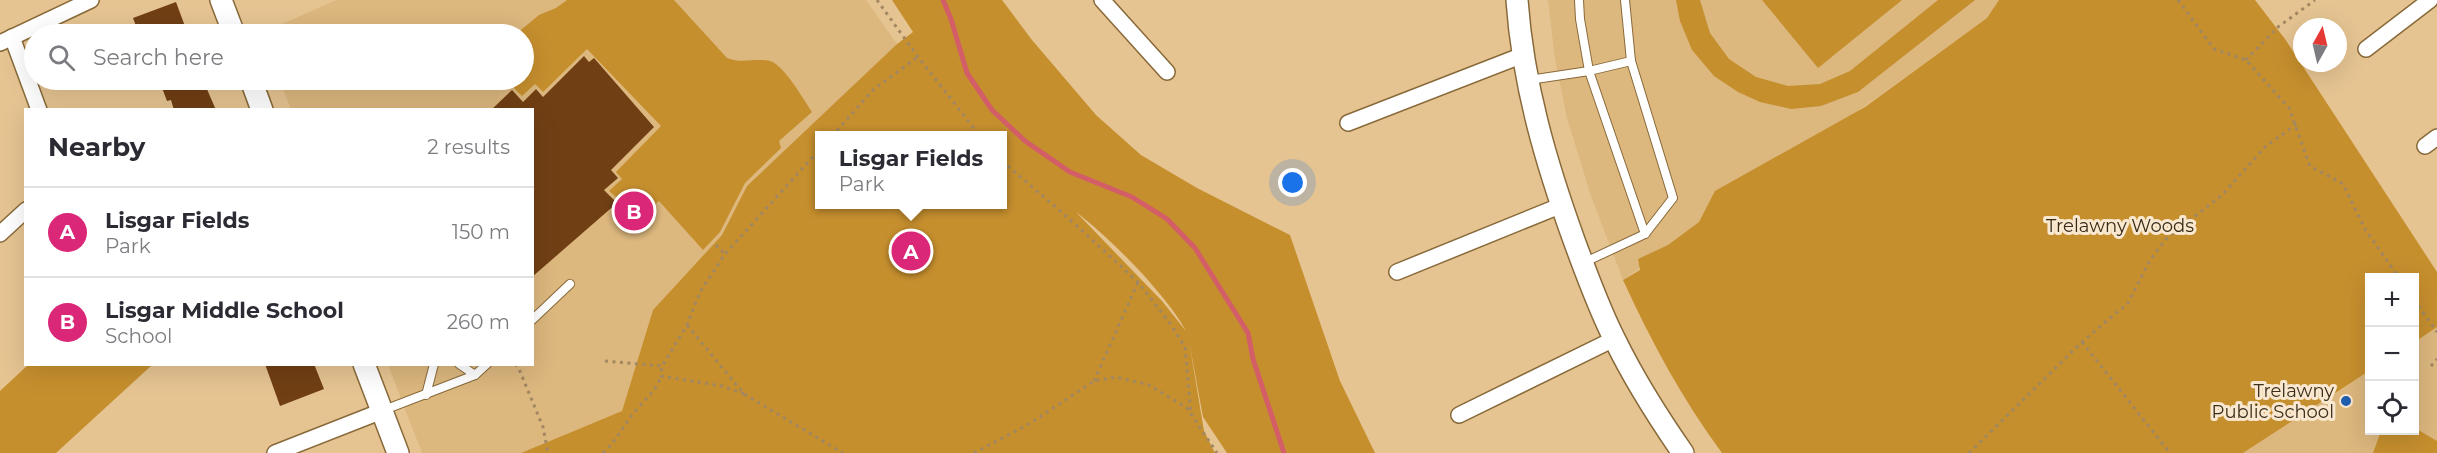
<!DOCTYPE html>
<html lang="en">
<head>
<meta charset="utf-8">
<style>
  :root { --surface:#fff; --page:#f7f7f7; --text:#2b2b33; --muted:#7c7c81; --line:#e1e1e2; --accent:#db2777 }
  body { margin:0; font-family:Montserrat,sans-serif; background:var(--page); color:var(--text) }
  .controls { position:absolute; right:18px; bottom:18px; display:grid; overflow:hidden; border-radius:0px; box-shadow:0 6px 24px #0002 }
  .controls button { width:54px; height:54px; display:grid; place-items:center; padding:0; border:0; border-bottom:2px solid var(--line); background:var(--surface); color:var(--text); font:30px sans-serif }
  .compass { position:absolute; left:2293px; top:18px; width:54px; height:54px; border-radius:50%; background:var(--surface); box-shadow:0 6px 24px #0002; rotate:8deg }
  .you { position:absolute; left:1293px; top:183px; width:21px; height:21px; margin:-15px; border:4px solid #fff; border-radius:50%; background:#1a73e8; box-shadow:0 0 0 9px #1a73e833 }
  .badge { display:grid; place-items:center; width:39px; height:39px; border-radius:50%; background:var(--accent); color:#fff; font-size:20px; font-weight:700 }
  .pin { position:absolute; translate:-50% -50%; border:3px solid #fff; box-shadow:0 2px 6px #0006 }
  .popup { position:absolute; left:815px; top:131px; width:192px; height:78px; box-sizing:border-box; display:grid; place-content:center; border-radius:0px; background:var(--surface); filter:drop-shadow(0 2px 4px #0005); font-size:20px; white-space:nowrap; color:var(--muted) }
  .popup b { font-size:22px; color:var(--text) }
  .popup::after { content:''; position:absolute; left:50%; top:100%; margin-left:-12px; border:12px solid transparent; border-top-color:var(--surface) }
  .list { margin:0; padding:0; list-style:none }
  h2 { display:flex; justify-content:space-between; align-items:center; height:78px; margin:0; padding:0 24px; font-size:26px }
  h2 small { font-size:20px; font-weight:400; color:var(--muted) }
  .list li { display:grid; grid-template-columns:39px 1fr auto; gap:18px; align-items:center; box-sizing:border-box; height:90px; padding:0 24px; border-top:2px solid var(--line) }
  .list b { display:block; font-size:22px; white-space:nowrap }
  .list p { margin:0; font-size:20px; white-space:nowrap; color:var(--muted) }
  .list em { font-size:20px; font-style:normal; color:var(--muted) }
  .icon { flex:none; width:33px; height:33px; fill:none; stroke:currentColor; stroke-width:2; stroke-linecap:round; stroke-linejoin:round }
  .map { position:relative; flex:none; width:2437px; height:453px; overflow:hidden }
  .search { position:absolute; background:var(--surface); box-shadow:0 6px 24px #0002; left:24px; top:24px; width:510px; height:66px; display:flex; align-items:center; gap:15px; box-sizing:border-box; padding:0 21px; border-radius:33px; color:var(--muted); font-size:22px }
  .panel { position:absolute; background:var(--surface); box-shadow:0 6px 24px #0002; left:24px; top:108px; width:510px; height:258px; border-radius:0px }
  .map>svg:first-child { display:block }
  .built { fill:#dcb77e }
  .green { fill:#c68f2e; fill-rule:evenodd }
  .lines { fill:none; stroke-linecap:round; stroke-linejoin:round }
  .stream { stroke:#d35e67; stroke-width:5 }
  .building { fill:#713f14 }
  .lane-casing { stroke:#886939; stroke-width:10 }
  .street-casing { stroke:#886939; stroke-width:18 }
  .secondary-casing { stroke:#886939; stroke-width:24 }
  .path { stroke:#a18762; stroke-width:3; stroke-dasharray:3 4.5; stroke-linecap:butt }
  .lane { stroke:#fff; stroke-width:8 }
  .street { stroke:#fff; stroke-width:15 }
  .secondary { stroke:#fff; stroke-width:21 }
  .poi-dot { fill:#225eaf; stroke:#f9e8cf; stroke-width:2 }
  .labels { text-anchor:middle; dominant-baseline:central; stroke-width:6; stroke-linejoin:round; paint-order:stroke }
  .park-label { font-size:18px; fill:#382c19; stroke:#f9e8cf }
  .poi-label { font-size:18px; fill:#3c2f1b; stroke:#f9e8cf; text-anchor:end }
</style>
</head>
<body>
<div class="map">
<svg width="2437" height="453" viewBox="0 0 2437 453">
  <rect width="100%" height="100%" fill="#e6c492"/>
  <!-- built -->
  <g class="built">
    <polygon points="336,0 866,0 897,44 747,186 722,235 653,310 622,411 521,453 422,453 388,365 532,364 532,110 291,109 279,80 524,80 524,34 262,34 262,33"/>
    <polygon points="1548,0 2012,0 1623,280 1591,196 1567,118 1555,59"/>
    <polygon points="2437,327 2437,453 2243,453 2369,371 2370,430 2414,430 2415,342"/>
  </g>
  <!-- green -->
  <g class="green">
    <path d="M 567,0 L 674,0 L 727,58 C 741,64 756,58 770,61 C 784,65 804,100 812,112 L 779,141 L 781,148 L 745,183 L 720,232 L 703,250 L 659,201 L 640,217 L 609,191 L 622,179 L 616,172 L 661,126 L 587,49 L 543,92 L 535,84 L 522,96 L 506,80 L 524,80 L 524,34 L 516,34 L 539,15 L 556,8 Z"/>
    <path d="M 892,0 L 1002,0 L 1032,40 L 1096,115 L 1141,155 L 1197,188 L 1290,235 L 1340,381 L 1375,453 L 1227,453 L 1203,417 L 1189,341 L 1204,431 L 1215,453 L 521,453 L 622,411 L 653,310 L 722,235 L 747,186 L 897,44 L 913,32 ZM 820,136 L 1002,136 L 1002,204 L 820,204 ZM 1076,212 C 1110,238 1166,294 1186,331 L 1162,301 Z"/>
    <polygon points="1676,0 1700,0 1710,33 1729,59 1756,77 1788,86 1820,84 1850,71 1938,0 1975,0 1858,92 1821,106 1791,109 1760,102 1738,92 1714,76 1692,50 1680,21"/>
    <polygon points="1762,0 1902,0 1818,68"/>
    <path d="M 1999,0 L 2255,0 L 2285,39 L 2437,272 L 2437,327 L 2415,342 L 2414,278 L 2370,278 L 2369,371 L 2243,453 L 1722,453 C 1682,399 1651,341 1623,280 L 1640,270 L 1638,259 L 1668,245 L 1699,222 L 1715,191 L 1865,107 L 1987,18 Z"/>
    <polygon points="28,365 28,364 152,365 56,453 0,453 0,391"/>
    <polygon points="2415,428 2437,441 2437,453 2373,453 2381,431 2414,430"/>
  </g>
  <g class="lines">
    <!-- stream -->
    <polyline class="stream" points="943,0 951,19 967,73 992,110 1025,141 1070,172 1132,197 1167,219 1195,248 1248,333 1253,359 1284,453"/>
  </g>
  <!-- building -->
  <g class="building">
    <polygon points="176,2 186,29 171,34 139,34 133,18"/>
    <polygon points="584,56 589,62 594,58 654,127 611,170 618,178 604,190 617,203 532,277 532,110 491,110 512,90 523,102 536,89 543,97"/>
    <polygon points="159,80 203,80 216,110 174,110 171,100 167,101"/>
    <polygon points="265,364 314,364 324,389 280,406"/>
  </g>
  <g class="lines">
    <defs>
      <g id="lane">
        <polyline points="1579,0 1580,19 1589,71 1645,234"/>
        <polyline points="1529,80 1589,71 1631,61"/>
        <polyline points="1583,263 1645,234 1673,198 1631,61 1625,0"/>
        <polyline points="532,320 570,284"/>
        <polyline points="459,364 475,375 487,364"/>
        <polyline points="426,395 434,364"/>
        <polyline points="384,410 475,375"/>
      </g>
      <g id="street">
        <polyline points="1102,0 1167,72"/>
        <polyline points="12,37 39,110"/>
        <polyline points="0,43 91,0"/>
        <polyline points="2366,49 2430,0"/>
        <polyline points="1348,123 1523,55"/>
        <polyline points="2425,146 2437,137"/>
        <polyline points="0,234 26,210"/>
        <polyline points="1397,272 1562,205"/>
        <polyline points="1459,415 1614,339"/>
        <polyline points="275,453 382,411"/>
      </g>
      <g id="secondary">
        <polyline points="221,0 234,34"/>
        <path d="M 1517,0 C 1523,85 1546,163 1575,243 C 1587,275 1599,309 1615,340 C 1634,379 1658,417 1683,453"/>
        <polyline points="251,80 262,110"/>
        <polyline points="364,364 398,453"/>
      </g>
    </defs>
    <!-- lane casing -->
    <use href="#lane" class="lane-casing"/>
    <!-- street casing -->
    <use href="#street" class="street-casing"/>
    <!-- secondary casing -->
    <use href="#secondary" class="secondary-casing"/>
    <!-- path -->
    <g class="path">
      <polyline points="877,0 918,57 980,136"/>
      <polyline points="2178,0 2214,49 2246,60 2289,108 2310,166 2343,184 2365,229 2399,278"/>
      <polyline points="2246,60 2278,27 2315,0"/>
      <polyline points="832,136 874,89 918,57"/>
      <polyline points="1002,161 1066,216 1138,282 1169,322 1185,347 1191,415"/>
      <polyline points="716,245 725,254"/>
      <polyline points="2414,300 2437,332"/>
      <polyline points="687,325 744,394 843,453"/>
      <polyline points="2082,342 2170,453"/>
      <polyline points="605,361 662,366"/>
      <polyline points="515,364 519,369 543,427 548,453"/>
      <polyline points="2431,366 2437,359"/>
      <polyline points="1094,381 1138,282"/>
      <polyline points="744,394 722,386 661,376 662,366 687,325 700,292 725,254 820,149"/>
      <path d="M 603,453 C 616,441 622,428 632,415 C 642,402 656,392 661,376"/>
      <polyline points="974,453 1029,424 1094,381 1116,377 1149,385 1187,408 1217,453"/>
      <polyline points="1969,453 2082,342 2128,303 2150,260 2166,239 2222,195 2266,146 2297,124"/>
    </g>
    <!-- lane -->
    <use href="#lane" class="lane"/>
    <!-- street -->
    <use href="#street" class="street"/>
    <!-- secondary -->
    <use href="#secondary" class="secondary"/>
  </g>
  <!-- markers -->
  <circle class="poi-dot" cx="2346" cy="401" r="6"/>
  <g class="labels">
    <!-- park labels -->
    <g class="park-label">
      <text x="2120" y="226">Trelawny Woods</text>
    </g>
    <!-- poi labels -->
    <g class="poi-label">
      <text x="2334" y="391">Trelawny<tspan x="2334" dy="21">Public School</tspan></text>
    </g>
  </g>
</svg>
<div class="controls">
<button>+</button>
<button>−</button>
<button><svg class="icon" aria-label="locate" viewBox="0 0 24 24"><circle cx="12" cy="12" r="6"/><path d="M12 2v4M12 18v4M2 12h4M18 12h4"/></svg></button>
</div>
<svg class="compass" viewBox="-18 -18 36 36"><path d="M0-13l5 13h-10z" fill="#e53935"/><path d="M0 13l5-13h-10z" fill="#7c7c81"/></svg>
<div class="you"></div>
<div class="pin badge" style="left:911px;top:251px">A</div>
<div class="popup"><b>Lisgar Fields</b>Park</div>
<div class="pin badge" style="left:634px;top:211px">B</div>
<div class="search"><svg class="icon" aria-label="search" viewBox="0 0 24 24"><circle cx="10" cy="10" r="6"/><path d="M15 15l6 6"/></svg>Search here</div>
<section class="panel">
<h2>Nearby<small>2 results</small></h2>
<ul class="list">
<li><span class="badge">A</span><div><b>Lisgar Fields</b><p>Park</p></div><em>150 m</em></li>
<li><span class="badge">B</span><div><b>Lisgar Middle School</b><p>School</p></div><em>260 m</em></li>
</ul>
</section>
</div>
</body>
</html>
